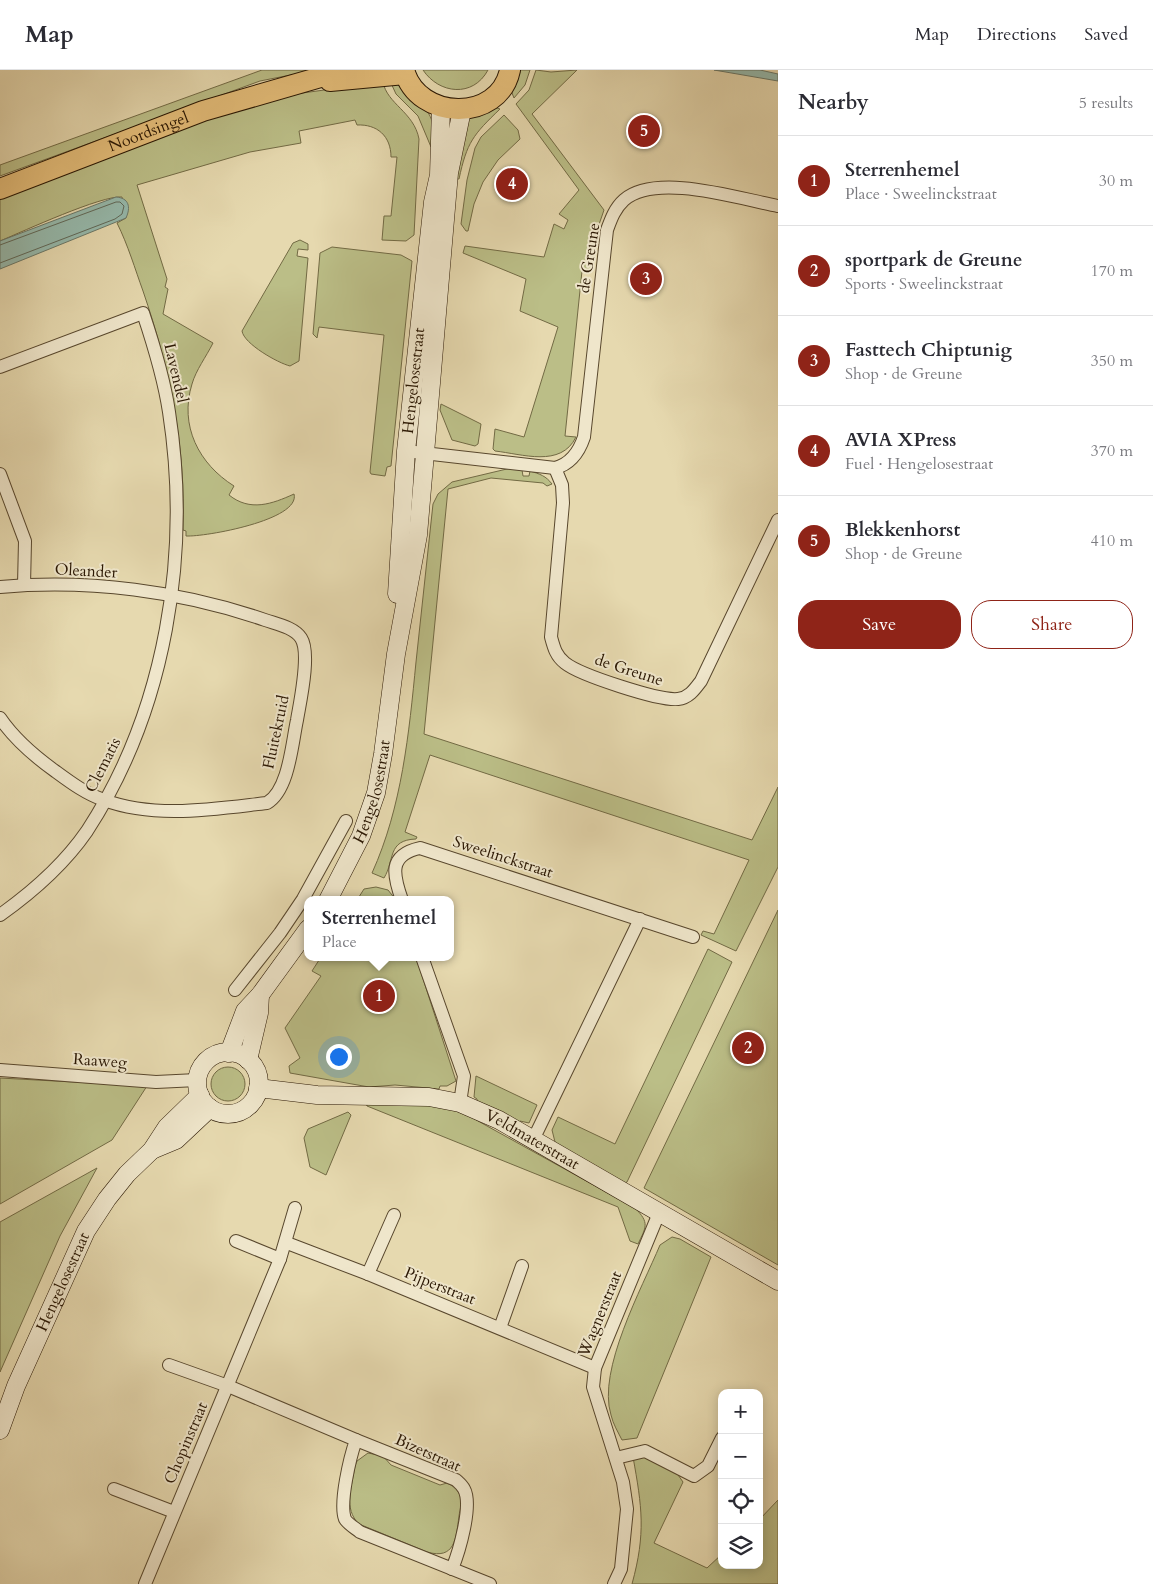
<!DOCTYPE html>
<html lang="en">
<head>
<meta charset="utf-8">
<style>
  :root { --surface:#fff; --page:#f2f2f3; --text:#2b2b33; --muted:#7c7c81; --line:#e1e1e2; --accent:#8f2418 }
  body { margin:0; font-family:Cardo,serif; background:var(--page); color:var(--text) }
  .controls { position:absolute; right:15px; bottom:15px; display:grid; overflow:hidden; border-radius:10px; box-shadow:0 2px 12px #0003 }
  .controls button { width:45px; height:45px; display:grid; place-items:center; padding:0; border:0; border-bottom:1px solid var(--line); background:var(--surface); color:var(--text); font:25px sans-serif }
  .you { position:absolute; left:338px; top:986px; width:18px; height:18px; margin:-12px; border:4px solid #fff; border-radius:50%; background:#1a73e8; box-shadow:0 0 0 8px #1a73e833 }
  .badge { display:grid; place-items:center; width:32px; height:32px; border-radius:50%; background:var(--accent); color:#fff; font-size:16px; font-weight:700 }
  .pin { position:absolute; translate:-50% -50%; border:2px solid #fff; box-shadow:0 1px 5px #0006 }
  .popup { position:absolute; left:304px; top:826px; width:150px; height:65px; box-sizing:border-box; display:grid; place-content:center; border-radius:10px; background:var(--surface); filter:drop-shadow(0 1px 4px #0005); font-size:16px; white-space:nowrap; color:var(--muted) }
  .popup b { font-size:19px; color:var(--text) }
  .popup::after { content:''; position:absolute; left:50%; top:100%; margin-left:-10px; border:10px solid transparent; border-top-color:var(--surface) }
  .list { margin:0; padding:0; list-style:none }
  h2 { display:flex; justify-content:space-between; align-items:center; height:65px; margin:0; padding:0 20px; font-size:21px }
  h2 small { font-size:16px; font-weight:400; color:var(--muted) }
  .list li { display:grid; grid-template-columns:32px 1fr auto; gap:15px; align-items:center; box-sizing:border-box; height:90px; padding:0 20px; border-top:1px solid var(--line) }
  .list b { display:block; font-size:19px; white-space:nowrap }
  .list p { margin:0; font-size:16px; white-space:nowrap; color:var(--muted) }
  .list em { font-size:16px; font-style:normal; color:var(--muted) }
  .actions { display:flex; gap:10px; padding:15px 20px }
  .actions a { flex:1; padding:11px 0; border:1px solid var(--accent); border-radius:20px; text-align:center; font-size:18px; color:var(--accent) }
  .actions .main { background:var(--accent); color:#fff }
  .icon { flex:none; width:28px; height:28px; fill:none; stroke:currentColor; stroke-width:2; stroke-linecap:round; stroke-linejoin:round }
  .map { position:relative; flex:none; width:778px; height:1514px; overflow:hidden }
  header { display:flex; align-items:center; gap:30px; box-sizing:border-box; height:70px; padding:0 25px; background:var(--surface); border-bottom:1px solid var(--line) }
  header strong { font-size:24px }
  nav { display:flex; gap:28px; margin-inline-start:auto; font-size:18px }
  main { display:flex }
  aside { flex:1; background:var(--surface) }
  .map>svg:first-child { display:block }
  .green { fill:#bbbe87; stroke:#726a44 }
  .water { fill:#96baad; stroke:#6a7869 }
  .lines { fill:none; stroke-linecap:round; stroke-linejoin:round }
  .shore { stroke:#606858; stroke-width:1 }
  .street-casing { stroke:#58472d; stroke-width:14 }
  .secondary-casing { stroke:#291602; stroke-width:19 }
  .primary-casing { stroke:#291602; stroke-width:22 }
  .street { stroke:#efe6cb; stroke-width:12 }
  .secondary { stroke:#efe6cb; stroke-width:18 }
  .primary { stroke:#e3bc78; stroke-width:20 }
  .labels { text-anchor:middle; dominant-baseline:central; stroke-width:4; stroke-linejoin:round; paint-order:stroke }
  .street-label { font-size:16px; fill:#291602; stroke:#efe6cb }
</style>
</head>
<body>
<header>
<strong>Map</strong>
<nav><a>Map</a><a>Directions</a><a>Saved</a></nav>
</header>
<main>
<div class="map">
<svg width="778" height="1514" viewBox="0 0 778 1514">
  <rect width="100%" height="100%" fill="#e6d9af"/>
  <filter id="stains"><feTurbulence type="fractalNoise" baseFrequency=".004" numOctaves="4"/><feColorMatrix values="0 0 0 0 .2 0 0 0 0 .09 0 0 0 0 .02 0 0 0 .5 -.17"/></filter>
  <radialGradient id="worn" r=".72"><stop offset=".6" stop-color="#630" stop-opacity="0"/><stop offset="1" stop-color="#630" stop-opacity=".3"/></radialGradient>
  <!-- green -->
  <g class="green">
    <polygon points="262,0 316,0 260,11 0,106 0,95"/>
    <path d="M 423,0 L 488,0 C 473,28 439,24 423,0 Z"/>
    <polygon points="514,0 530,0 525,15 514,28 510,18"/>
    <path d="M 536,0 L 551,2 L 577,0 L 532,44 L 604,140 L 595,166 L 591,202 L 582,201 L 565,366 L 576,367 C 561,398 522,384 495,381 L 493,379 L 495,359 L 524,367 L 558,257 L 520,241 L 526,209 L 463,183 L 465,176 L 544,187 L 554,154 L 564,159 L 568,150 L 559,144 L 579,120 L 516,34 L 529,20 Z"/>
    <path d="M 390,11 C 402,13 430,38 432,52 C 433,60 431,69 431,77 L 418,46 L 396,24 Z"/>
    <path d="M 383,12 C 387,34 414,42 419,69 L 414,165 L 406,171 L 382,170 L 384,146 L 391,146 L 397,87 L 391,87 C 391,66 377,54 357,55 L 355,50 L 299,61 L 301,73 L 250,82 L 137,115 L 167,209 L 165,217 L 168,219 L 163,244 L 213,273 C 206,287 196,300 192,314 C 179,356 199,394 234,416 L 229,425 C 250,442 272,434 294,424 C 301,450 205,467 186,466 L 186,461 L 183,460 C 186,376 170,300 143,221 C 135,199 128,175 117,153 L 126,148 L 122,127 C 102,125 24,161 0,171 L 0,125 L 184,54 L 295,24 Z"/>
    <path d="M 492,36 L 500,39 C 473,65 467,72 459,109 L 455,109 L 468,46 Z"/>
    <polygon points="504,45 518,60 520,69 498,90 483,112 474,134 468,161 466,161 461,154 467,110 475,78 481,67"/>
    <path d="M 300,170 L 308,174 L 308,180 L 298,179 L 297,186 L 308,188 L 299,291 L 290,296 C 278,293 244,274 242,261 L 293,173 Z"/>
    <polygon points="332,177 401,185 412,191 391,396 387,397 385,406 371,404 370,402 384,265 319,257 317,268 313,264 320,183"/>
    <polygon points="441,334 481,354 478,374 475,376 452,370 440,340"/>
    <path d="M 511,398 L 522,400 L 523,406 L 529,406 L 530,401 C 540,404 546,406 552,414 L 547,416 L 543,413 L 491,408 L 448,419 L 424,664 L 752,770 L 778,717 L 778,797 L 736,881 L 701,865 L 703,861 L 714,864 L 749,790 L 430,685 L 405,762 L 417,767 L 416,769 C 387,770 395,790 384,808 L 372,803 C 402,737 409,663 416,592 C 422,539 427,487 433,434 L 438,424 L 452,412 Z"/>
    <polygon points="376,817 388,820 396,830 357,830 364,819"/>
    <polygon points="778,840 778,1195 644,1118"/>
    <polygon points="708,879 732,892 627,1112 625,1113 556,1076 552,1060 558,1047 615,1074"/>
    <polygon points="321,887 416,887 456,1011 447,1016 440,1016 439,1019 395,1015 369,1017 290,1003 289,996 300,988 285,958 321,906 312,901"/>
    <circle cx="228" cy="1014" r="17"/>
    <polygon points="476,1006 537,1035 529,1053 520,1051 517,1054 477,1033 477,1029 474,1027"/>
    <polygon points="0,1008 147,1016 112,1070 0,1134"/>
    <path d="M 403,1031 L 454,1040 L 469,1046 L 635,1138 C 650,1153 646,1157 638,1174 L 630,1171 L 618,1137 L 367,1036 L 366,1033 Z"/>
    <polygon points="348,1042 351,1045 326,1105 310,1097 304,1068 308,1059"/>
    <polygon points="97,1098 60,1166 0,1302 0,1152"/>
    <path d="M 672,1167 L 680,1169 L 711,1187 L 637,1368 L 622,1370 C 618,1362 613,1354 611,1345 C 597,1300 642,1218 660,1175 Z"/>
    <path d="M 368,1383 L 383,1386 L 391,1395 L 440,1415 L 447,1413 C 452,1415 456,1418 459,1423 C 463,1430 460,1439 459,1446 C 456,1469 455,1490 427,1482 L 359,1454 C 343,1439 352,1416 355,1396 L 357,1391 Z"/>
    <path d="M 640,1385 L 676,1402 L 683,1412 L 654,1473 L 707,1498 L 722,1484 L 722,1495 L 759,1495 L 759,1450 L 778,1430 L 778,1514 L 632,1514 C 646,1463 642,1437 633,1387 Z"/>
  </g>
  <!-- water -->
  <g class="water">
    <polygon points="714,0 760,0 778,4 778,11"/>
    <path d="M 116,127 C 129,128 131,137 126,148 L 0,199 L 0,171 Z"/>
  </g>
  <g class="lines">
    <!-- shore -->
    <polyline class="shore" points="0,175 116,132 120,132 124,136 122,144 115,149 0,193"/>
    <defs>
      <g id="street">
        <path d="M 778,136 C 740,129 656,102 624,130 C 615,138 611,149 607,160 L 584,367 C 579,382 571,394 555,398 L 562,415 L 563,433 L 551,567 C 554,578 556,586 565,593 C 580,605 659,631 678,629 C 689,628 695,619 701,611 L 778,450"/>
        <path d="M 0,297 L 143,243 C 154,276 164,308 169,342 C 191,484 166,640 87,761 C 65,793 31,823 0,845"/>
        <polyline points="406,381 555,398"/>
        <polyline points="0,404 25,471 24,515"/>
        <path d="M 0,517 C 89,509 181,521 265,550 C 276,554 294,557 301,568 C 311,583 300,632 297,650 C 292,673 289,720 267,733 C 214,739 155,749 104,730 C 86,724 70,712 55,701 C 34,686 15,670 0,648"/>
        <path d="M 402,830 C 393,805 388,785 420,778 L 693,867"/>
        <polyline points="422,887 464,1006 460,1033"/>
        <polyline points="235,920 280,863 303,829 346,751"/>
        <polyline points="0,1000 156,1012 197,1010"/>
        <polyline points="533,1070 640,849"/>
        <polyline points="236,1171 280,1189"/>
        <polyline points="287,1173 368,1204 595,1298"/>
        <polyline points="368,1204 394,1145"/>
        <polyline points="500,1258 522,1196"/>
        <path d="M 169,1295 L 228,1316 L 356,1370 C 350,1387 339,1433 345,1449 C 348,1454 355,1458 360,1462 L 490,1514"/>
        <path d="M 356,1370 L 456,1410 C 458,1412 462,1415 464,1419 C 473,1435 459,1482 452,1499"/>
        <polyline points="616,1388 645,1381 694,1406 708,1396 722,1368"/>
        <polyline points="114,1419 174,1442"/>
        <polyline points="145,1514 280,1189 295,1138"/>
        <polyline points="614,1514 621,1499 627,1439 623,1412 593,1317 595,1298 659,1143"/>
      </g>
      <g id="secondary">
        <path id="s1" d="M 397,524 L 406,381 L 433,132 L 439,105 L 441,37"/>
        <path id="s2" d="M 328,830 L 361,766 L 376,723 L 383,684 L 396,584 L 418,465 L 449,103 L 462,40"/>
        <circle cx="228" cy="1013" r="31"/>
        <polyline points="229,983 245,941 260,925 308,859"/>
        <polyline points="248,990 259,943 260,925"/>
        <path id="s3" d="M 258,1018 L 317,1025 L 429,1027 L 460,1033 L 499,1050 L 778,1211"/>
        <polyline points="152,1080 176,1070 210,1038"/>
        <path id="s4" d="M 0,1360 L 16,1316 L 86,1161 L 107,1129 L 127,1104 L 152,1080 L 167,1057 L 200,1025"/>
      </g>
      <g id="primary">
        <path d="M 404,0 C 418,51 499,53 510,0"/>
        <polyline points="330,11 405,4"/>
        <path id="s5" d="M 0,119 L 203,41 L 345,0"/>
      </g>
    </defs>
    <!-- street casing -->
    <use href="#street" class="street-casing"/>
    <!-- secondary casing -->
    <use href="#secondary" class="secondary-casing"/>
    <!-- primary casing -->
    <use href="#primary" class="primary-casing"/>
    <!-- street -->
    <use href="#street" class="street"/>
    <!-- secondary -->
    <use href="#secondary" class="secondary"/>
    <!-- primary -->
    <use href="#primary" class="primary"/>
  </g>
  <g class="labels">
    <!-- street labels -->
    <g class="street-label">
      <text stroke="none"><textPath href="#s5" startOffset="159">Noordsingel</textPath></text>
      <text transform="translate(589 188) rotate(-81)">de Greune</text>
      <text transform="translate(176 303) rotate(77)">Lavendel</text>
      <text stroke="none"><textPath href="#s1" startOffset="214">Hengelosestraat</textPath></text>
      <text transform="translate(86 501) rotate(3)">Oleander</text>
      <text transform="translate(629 600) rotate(18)">de Greune</text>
      <text transform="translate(276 662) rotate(-78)">Fluitekruid</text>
      <text transform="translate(103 695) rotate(-63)">Clematis</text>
      <text stroke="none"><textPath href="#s2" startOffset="118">Hengelosestraat</textPath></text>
      <text transform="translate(503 787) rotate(18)">Sweelinckstraat</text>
      <text transform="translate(100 991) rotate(4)">Raaweg</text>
      <text stroke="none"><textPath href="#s3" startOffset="284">Veldmaterstraat</textPath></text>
      <text stroke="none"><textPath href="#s4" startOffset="161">Hengelosestraat</textPath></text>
      <text transform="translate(440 1216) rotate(22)">Pijperstraat</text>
      <text transform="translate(600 1244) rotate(-68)">Wagnerstraat</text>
      <text transform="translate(186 1373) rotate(-67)">Chopinstraat</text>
      <text transform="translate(428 1383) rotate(24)">Bizetstraat</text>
    </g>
  </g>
  <rect width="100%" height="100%" filter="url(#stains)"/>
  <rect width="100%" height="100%" fill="url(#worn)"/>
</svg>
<div class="controls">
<button>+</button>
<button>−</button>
<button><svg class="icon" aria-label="locate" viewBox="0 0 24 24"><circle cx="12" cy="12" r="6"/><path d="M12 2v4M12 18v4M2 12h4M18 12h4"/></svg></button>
<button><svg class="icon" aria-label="layers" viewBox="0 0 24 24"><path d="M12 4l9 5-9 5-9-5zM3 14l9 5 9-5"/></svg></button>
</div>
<div class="you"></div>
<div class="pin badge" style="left:379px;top:926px">1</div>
<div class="popup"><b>Sterrenhemel</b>Place</div>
<div class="pin badge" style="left:748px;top:978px">2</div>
<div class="pin badge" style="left:646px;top:209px">3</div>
<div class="pin badge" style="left:512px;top:114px">4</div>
<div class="pin badge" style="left:644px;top:61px">5</div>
</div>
<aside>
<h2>Nearby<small>5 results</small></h2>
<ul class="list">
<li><span class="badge">1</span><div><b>Sterrenhemel</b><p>Place · Sweelinckstraat</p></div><em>30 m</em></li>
<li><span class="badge">2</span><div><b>sportpark de Greune</b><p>Sports · Sweelinckstraat</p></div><em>170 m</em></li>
<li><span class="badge">3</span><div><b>Fasttech Chiptunig</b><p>Shop · de Greune</p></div><em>350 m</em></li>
<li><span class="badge">4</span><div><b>AVIA XPress</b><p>Fuel · Hengelosestraat</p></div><em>370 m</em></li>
<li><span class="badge">5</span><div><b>Blekkenhorst</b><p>Shop · de Greune</p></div><em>410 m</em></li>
</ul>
<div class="actions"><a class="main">Save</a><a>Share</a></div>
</aside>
</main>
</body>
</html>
